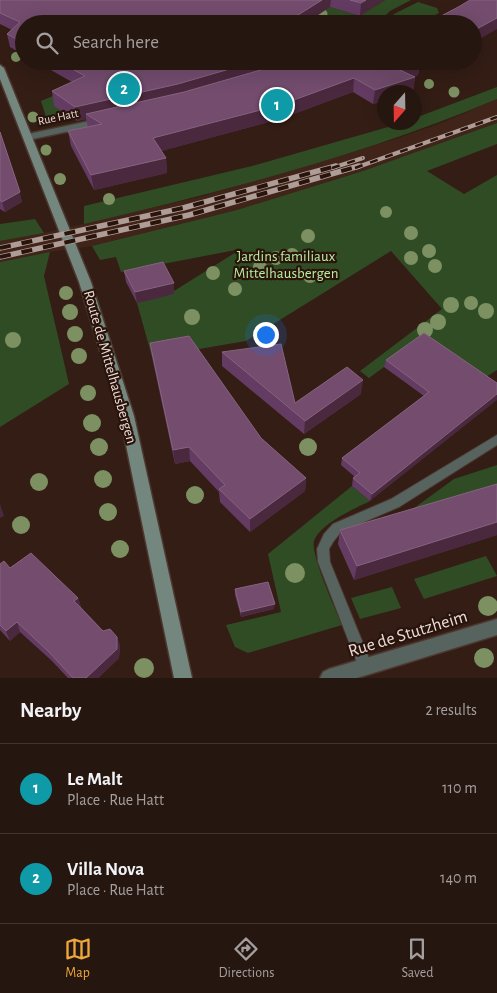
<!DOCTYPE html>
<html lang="en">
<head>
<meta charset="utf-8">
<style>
  :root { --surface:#261610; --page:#32231e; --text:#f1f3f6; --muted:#a49f9f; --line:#423530; --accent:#eea83c }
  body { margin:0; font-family:"Alegreya Sans",sans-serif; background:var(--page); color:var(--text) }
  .compass { position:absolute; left:377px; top:85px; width:45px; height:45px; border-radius:50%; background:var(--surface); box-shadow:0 5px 20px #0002; rotate:200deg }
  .you { position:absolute; left:265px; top:334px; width:18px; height:18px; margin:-12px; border:4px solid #fff; border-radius:50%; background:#1a73e8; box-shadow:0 0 0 8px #1a73e833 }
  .badge { display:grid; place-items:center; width:32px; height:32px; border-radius:50%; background:var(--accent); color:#fff; font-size:16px; font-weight:700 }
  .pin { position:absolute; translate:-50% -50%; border:2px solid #fff; box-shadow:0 1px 5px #0006 }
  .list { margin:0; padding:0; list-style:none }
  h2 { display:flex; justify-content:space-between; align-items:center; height:65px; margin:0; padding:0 20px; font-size:21px }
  h2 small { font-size:16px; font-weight:400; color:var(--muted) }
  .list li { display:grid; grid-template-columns:32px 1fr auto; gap:15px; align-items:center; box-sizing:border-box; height:90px; padding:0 20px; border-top:1px solid var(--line) }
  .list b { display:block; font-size:19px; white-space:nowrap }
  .list p { margin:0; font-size:16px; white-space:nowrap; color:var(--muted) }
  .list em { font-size:16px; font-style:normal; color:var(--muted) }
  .icon { flex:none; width:28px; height:28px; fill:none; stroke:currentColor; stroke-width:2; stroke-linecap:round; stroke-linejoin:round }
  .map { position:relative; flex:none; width:497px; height:678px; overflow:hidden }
  .search { position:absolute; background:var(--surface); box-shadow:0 5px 20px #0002; left:15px; right:15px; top:15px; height:55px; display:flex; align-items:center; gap:12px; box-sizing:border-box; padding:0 18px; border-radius:28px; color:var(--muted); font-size:19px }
  .sheet { height:245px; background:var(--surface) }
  nav { display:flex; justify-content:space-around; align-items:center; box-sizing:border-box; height:70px; border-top:1px solid var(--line); background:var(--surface); font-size:14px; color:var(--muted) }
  nav a { display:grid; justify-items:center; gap:2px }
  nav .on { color:var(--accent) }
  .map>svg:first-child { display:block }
  .built { fill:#402419 }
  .green { fill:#304c24 }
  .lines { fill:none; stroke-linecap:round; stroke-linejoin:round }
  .service-casing { stroke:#4d3830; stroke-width:2 }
  .minor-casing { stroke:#4d3830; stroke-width:3 }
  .tertiary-casing { stroke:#4d3830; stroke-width:3 }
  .secondary-casing { stroke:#4d3830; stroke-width:3 }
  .service { fill:#56635e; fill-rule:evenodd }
  .minor { fill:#56635e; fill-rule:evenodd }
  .tertiary { fill:#56635e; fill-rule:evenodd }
  .secondary { fill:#73877f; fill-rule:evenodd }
  .rail-far1-casing { stroke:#ae9c96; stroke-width:4 }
  .rail-casing { stroke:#ae9c96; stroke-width:5.5 }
  .rail-far1 { stroke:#29140b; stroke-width:2.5; stroke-dasharray:8; stroke-linecap:butt }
  .rail { stroke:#29140b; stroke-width:4; stroke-dasharray:11; stroke-linecap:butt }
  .tree { fill:#7c9061 }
  .wall { fill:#643b62 }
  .shaded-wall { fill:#4a283e }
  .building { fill:#734c6e; stroke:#86637e }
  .labels { text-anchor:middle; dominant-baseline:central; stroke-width:4.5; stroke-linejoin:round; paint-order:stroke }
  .far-street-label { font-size:12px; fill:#ebdbd6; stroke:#29140b }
  .park-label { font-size:15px; fill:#b7eea0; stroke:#29140b }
  .street-label { font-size:15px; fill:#ebdbd6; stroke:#29140b }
  .near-street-label { font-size:18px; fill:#ebdbd6; stroke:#29140b }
</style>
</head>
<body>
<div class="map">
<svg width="497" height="678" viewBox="0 0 497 678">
  <rect width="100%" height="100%" fill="#331d15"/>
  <!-- built -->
  <polygon class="built" points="497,99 497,123 363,171 237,210 92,246 50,252 0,262 0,241 44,233 199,197 389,141 444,122"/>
  <!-- green -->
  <g class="green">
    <polygon points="307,0 360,16 385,0 411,0 390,11 376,24 275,24"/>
    <polygon points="418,2 437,8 439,13 417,24 385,24 394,14"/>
    <polygon points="136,61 55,105 63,111 63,117 47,120 41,101"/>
    <path d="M 497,87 L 497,99 C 364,155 225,191 84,224 L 84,206 L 252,166 L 402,123 L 414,122 L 415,118 Z"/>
    <polygon points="497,123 497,144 427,171 464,194 497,175 497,370 480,381 384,367 369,378 360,371 442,309 391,251 246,341 152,357 137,303 166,296 241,249 121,272 116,257 100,260 92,246 237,210 363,171"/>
    <polygon points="35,219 44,233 0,241 0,224"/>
    <polygon points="50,252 44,276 69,384 0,427 0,262"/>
    <polygon points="497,465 497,496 410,511 454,479"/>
    <path d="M 352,486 L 370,501 C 354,509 321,523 314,541 C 310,553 336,611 342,625 L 248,653 L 235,647 L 226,625 L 281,612 L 268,554 Z"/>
    <polygon points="486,556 497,576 424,599 414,579"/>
    <polygon points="392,587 401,608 360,619 351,598"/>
  </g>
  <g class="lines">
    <defs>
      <polygon id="service" points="497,435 497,445 399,507 341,532 333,542 329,549 330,562 373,668 371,673 366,675 361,673 318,562 317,549 324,534 333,524 391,499"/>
      <polygon id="minor" points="104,118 109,121 107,123 28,140 23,137 28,134"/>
      <polygon id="tertiary" points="497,619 497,635 357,678 320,678 323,672 329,669"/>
      <polygon id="secondary" points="0,65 4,68 91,282 134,416 192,678 174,678 120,416 79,282 0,79"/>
    </defs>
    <!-- service casing -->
    <use href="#service" class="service-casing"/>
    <!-- minor casing -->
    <use href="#minor" class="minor-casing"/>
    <!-- tertiary casing -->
    <use href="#tertiary" class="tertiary-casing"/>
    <!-- secondary casing -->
    <use href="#secondary" class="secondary-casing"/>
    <!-- service -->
    <use href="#service" class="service"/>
    <!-- minor -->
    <use href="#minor" class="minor"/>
    <!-- tertiary -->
    <use href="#tertiary" class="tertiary"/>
    <!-- secondary -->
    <use href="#secondary" class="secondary"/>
    <defs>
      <g id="rail-far1">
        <polyline points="332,168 363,158"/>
        <polyline points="355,168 497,117"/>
      </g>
      <g id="rail">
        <polyline points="0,248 183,208 336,166"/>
        <polyline points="0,257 189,215 359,166"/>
      </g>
    </defs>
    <!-- rail-far1 casing -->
    <use href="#rail-far1" class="rail-far1-casing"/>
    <!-- rail casing -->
    <use href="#rail" class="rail-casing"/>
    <!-- rail-far1 -->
    <use href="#rail-far1" class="rail-far1"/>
    <!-- rail -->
    <use href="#rail" class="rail"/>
  </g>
  <!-- trees -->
  <g class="tree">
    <circle cx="323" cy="14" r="4.5"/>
    <circle cx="16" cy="57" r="5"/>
    <circle cx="429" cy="84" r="5"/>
    <circle cx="454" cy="92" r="5.5"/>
    <circle cx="33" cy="117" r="5.5"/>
    <circle cx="46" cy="150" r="5.5"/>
    <circle cx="60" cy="179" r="6"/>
    <circle cx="109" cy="199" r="6"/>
    <circle cx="386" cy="212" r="6"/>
    <circle cx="411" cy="233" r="7"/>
    <circle cx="308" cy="236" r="7"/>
    <circle cx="429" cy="251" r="7"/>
    <circle cx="292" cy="255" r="7"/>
    <circle cx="276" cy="258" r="7"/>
    <circle cx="411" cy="258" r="7"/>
    <circle cx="435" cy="266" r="7"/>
    <circle cx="260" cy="267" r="7"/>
    <circle cx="213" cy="273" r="7"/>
    <circle cx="310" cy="276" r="7"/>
    <circle cx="235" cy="289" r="7"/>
    <circle cx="66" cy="293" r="7"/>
    <circle cx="471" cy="303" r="7"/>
    <circle cx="451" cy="305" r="8"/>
    <circle cx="486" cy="311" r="8"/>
    <circle cx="70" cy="312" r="8"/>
    <circle cx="192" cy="317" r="8"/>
    <circle cx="438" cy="322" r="8"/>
    <circle cx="425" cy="330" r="8"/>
    <circle cx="75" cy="334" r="8"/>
    <circle cx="13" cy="340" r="8"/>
    <circle cx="79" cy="356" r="8"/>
    <circle cx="88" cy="393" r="8"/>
    <circle cx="92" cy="423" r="9"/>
    <circle cx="99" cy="447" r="9"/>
    <circle cx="308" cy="447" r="9"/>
    <circle cx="103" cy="479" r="9"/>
    <circle cx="39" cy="482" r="9"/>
    <circle cx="195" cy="495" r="9"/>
    <circle cx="108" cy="512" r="9"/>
    <circle cx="21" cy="525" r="9"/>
    <circle cx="120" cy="549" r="9"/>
    <circle cx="295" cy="573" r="10"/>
    <circle cx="488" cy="606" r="10"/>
    <circle cx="484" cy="658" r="10"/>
    <circle cx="144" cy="668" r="10"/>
  </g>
  <!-- wall -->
  <g class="wall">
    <polygon points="0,0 384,0 360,16 330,7 24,24 24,55 10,47 7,34 12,30 0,24"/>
    <polygon points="35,61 437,61 419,70 418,75 414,77 415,77 413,91 384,92 384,101 373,104 353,92 280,119 161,151 166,158 167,173 94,190 71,146 68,131 88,127 86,119 77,121 54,106 52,91 72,82"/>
    <polygon points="0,132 22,202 5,212 0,209"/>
    <polygon points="124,271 174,294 137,303 126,282"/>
    <polygon points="150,343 261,438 306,478 305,491 250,532 220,502 219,492 190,461 175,464 152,357"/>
    <polygon points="222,352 295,403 361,394 304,434 222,366"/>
    <polygon points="386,360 497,383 370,501 352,486 353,478 355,477 341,465 342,458 424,396 384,367"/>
    <polygon points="497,484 497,535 354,580 338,544 340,530"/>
    <polygon points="0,564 10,568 78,598 81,607 103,631 117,637 120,646 119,658 98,678 68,678 52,661 20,632 10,641 0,630"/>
    <polygon points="235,589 274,609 241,617 235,595"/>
  </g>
  <!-- shaded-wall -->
  <g class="shaded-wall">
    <polygon points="322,0 331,0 330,7 305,24 290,24 290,20"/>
    <polygon points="366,0 384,0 360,16 361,3"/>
    <polygon points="497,18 497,29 473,43 473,31"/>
    <polygon points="257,61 277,61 276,69 179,98 86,114 86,119 77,121 75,107"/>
    <polygon points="416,61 437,61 419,70 418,75 407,80 415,77 413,91 409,92 384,92 384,101 373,104 375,90 400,70"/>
    <polygon points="354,78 353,92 280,119 154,153 153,138"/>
    <polygon points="166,158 167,173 94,190 91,175"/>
    <polygon points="20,192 22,202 5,212 2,202"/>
    <polygon points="174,283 174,294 137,303 135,292"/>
    <polygon points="363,380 361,394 304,434 305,421"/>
    <polygon points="497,394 497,400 370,501 372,494"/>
    <polygon points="189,447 190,461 175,464 173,450"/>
    <polygon points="306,478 305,491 250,532 250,519"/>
    <polygon points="0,504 4,516 0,518"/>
    <polygon points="497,522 497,535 354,580 357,566"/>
    <polygon points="78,598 81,607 74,601"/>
    <polygon points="275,604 274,609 241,617 241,612"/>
    <polygon points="17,622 20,632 10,641 6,631"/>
    <polygon points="117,637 120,646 119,658 98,678 86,678"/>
  </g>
  <!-- building -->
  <g class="building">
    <polygon points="0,0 322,0 290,20 296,24 24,24 24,43 7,34 20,22 0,13"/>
    <polygon points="350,0 366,0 361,3"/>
    <polygon points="470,0 497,0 497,18 473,31 473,24 426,24 460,6"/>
    <polygon points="58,61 257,61 178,84 75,107 52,91 85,76"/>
    <polygon points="304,61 419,61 400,70 415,77 375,90 354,78 280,105 153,138 166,158 91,175 68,131 102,124 86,114 184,92 278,65 299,65"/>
    <polygon points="0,132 20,192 2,202 0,200"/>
    <polygon points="163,262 174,283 135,292 124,271"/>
    <polygon points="424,333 497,383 497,394 372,494 353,478 360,473 342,458 429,392 386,360"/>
    <polygon points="189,336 261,438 306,478 250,519 219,489 225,485 189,447 173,450 150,343"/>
    <polygon points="281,344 295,403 347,367 363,380 305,421 222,352"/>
    <polygon points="497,484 497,522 357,566 340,530"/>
    <polygon points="31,553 78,598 74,601 103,631 110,629 117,637 117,649 86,678 73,678 49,652 17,622 6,631 0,625 0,564 4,561 10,568"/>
    <polygon points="268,582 275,604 241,612 235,589"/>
  </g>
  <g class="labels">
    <!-- far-street labels -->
    <g class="far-street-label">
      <text transform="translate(58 117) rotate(-12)">Rue Hatt</text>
    </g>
    <!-- park labels -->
    <g class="park-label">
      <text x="286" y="256">Jardins familiaux<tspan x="286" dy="17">Mittelhausbergen</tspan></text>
    </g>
    <!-- street labels -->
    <g class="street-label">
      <text transform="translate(110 367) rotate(74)">Route de Mittelhausbergen</text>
    </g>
    <!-- near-street labels -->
    <g class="near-street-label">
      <text transform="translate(408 634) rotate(-17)">Rue de Stutzheim</text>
    </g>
  </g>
</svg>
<svg class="compass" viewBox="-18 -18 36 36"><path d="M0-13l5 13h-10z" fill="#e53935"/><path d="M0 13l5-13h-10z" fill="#a49f9f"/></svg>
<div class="you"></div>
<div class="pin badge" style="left:277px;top:105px;background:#0f9aa8">1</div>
<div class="pin badge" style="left:124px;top:89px;background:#0f9aa8">2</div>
<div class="search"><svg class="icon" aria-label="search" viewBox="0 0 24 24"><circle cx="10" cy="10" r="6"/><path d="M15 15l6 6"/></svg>Search here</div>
</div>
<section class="sheet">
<h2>Nearby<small>2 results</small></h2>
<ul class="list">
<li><span class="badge" style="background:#0f9aa8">1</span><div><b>Le Malt</b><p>Place · Rue Hatt</p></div><em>110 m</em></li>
<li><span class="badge" style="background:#0f9aa8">2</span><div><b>Villa Nova</b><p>Place · Rue Hatt</p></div><em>140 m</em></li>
</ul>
</section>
<nav>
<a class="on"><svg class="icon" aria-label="map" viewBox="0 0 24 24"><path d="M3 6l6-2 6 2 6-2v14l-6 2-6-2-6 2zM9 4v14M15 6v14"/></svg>Map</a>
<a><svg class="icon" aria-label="directions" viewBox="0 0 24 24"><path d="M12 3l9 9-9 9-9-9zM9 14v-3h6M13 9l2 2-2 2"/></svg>Directions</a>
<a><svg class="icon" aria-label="saved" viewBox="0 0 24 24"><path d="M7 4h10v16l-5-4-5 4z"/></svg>Saved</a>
</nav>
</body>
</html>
